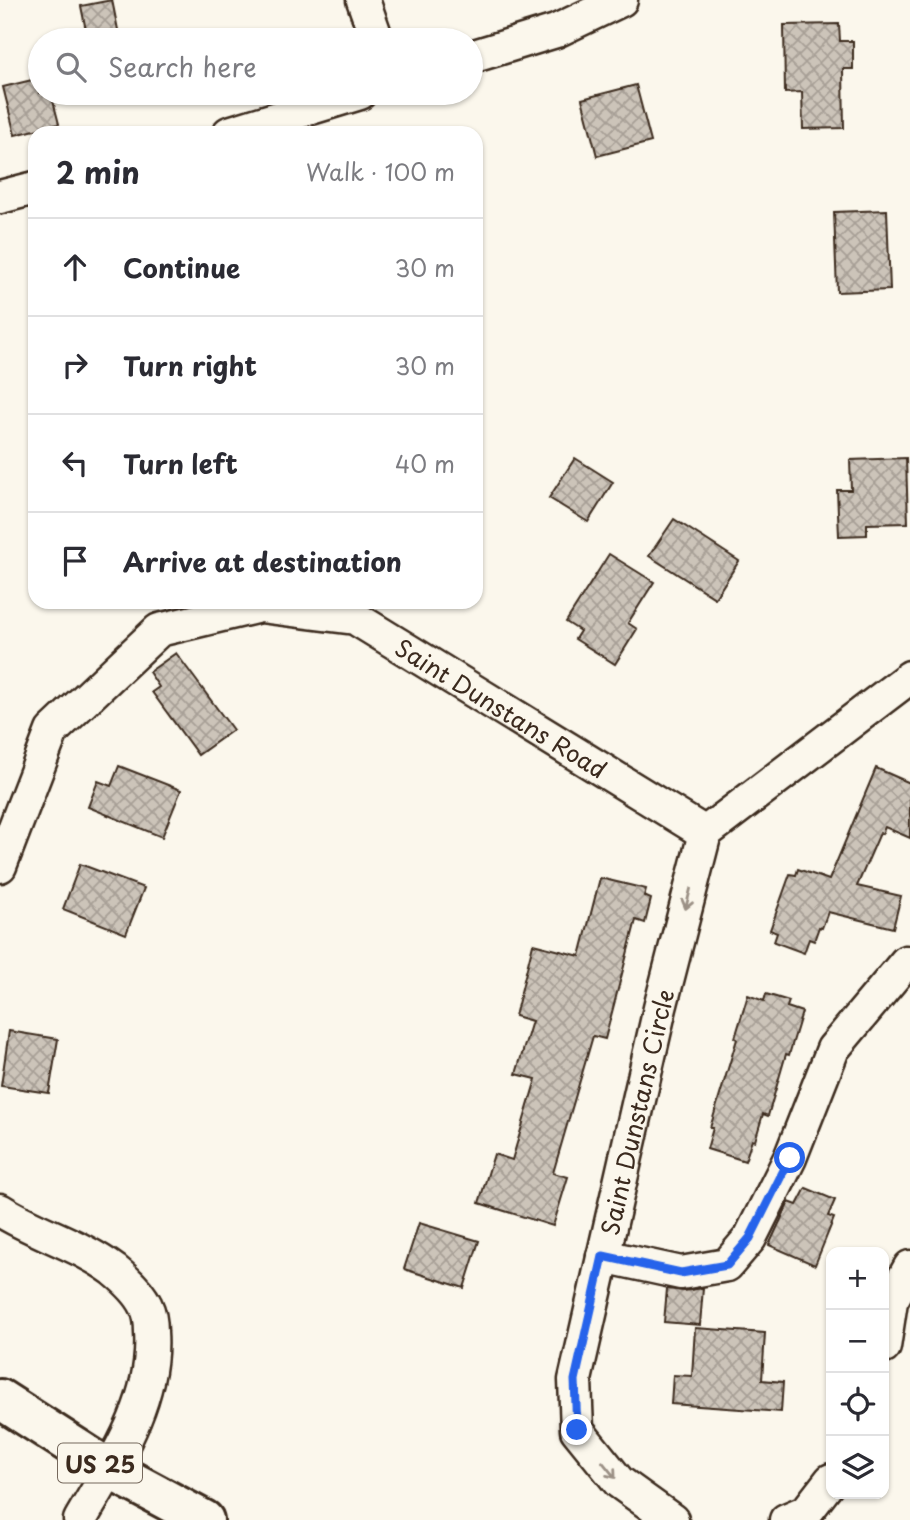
<!DOCTYPE html>
<html lang="en">
<head>
<meta charset="utf-8">
<style>
  :root { --surface:#fff; --page:#f7f7f7; --text:#2b2b33; --muted:#7c7c81; --line:#e1e1e2 }
  body { margin:0; font-family:"Playpen Sans",sans-serif; background:var(--page); color:var(--text) }
  .controls { position:absolute; right:21px; bottom:21px; display:grid; overflow:hidden; border-radius:14px; box-shadow:0 2px 5px #0004 }
  .controls button { width:63px; height:63px; display:grid; place-items:center; padding:0; border:0; border-bottom:2px solid var(--line); background:var(--surface); color:var(--text); font:35px sans-serif }
  .stop { position:absolute; width:21px; height:21px; margin:-16px; border:5px solid #2563eb; border-radius:50%; background:#fff }
  .stop.end { background:#2563eb; border-color:#fff; box-shadow:0 2px 7px #0008 }
  .list { margin:0; padding:0; list-style:none }
  h2 { display:flex; justify-content:space-between; align-items:center; height:91px; margin:0; padding:0 28px; font-size:30px }
  h2 small { font-size:23px; font-weight:400; color:var(--muted) }
  .list li { display:grid; grid-template-columns:46px 1fr auto; gap:21px; align-items:center; box-sizing:border-box; height:98px; padding:0 28px; border-top:2px solid var(--line) }
  .list b { display:block; font-size:26px; white-space:nowrap }
  .list em { font-size:23px; font-style:normal; color:var(--muted) }
  .icon { flex:none; width:38px; height:38px; fill:none; stroke:currentColor; stroke-width:2; stroke-linecap:round; stroke-linejoin:round }
  .map { position:relative; flex:none; width:910px; height:1520px; overflow:hidden }
  .search { position:absolute; background:var(--surface); box-shadow:0 2px 5px #0004; left:28px; top:28px; width:455px; height:77px; display:flex; align-items:center; gap:18px; box-sizing:border-box; padding:0 24px; border-radius:38px; color:var(--muted); font-size:26px }
  .panel { position:absolute; background:var(--surface); box-shadow:0 2px 5px #0004; left:28px; top:126px; width:455px; height:483px; border-radius:21px }
  .map>svg:first-child { display:block }
  .building { fill:url(#building-cross-hatch); stroke:#3b2a1e; stroke-width:2 }
  .lines { fill:none; stroke-linecap:round; stroke-linejoin:round }
  .minor-casing { stroke:#3b2a1e; stroke-width:37 }
  .major-casing { stroke:#3b2a1e; stroke-width:44 }
  .minor { stroke:#fbf7ec; stroke-width:32 }
  .major { stroke:#fbf7ec; stroke-width:38 }
  .oneway { stroke:#9b9085 }
  .route { stroke:#2563eb; stroke-width:9 }
  .labels { text-anchor:middle; dominant-baseline:central; stroke-width:5; stroke-linejoin:round; paint-order:stroke }
  .shield { fill:#fbf7ec; stroke:#75685c; stroke-width:2 }
  .shield-label { font-size:23px; font-weight:bold; fill:#3b2a1e }
  .street-label { font-size:24px; fill:#3b2a1e; stroke:#fbf7ec }
</style>
</head>
<body>
<div class="map">
<svg width="910" height="1520" viewBox="0 0 910 1520">
  <defs>
    <pattern id="building-cross-hatch" width="8" height="8" patternUnits="userSpaceOnUse" patternTransform="scale(1.75)"><rect width="8" height="8" fill="#ccc4b9"/><path d="M0 0l8 8M0 8l8-8" fill="none" stroke="#a79f96"/></pattern>
  </defs>
  <rect width="100%" height="100%" fill="#fbf7ec"/>
  <filter id="ink" filterUnits="userSpaceOnUse"><feTurbulence type="fractalNoise" baseFrequency=".0143" numOctaves="2"/><feDisplacementMap in="SourceGraphic" scale="14" xChannelSelector="R" yChannelSelector="G"/><feConvolveMatrix kernelMatrix="1 2 1 2 8 2 1 2 1" color-interpolation-filters="sRGB"/></filter>
  <g filter="url(#ink)">
    <!-- building -->
    <g class="building">
      <polygon points="112,0 120,40 88,40 81,6"/>
      <polygon points="839,24 840,41 853,41 853,69 843,69 844,128 803,129 802,92 785,93 784,25"/>
      <polygon points="40,78 40,93 51,93 59,124 15,135 3,87"/>
      <polygon points="636,85 651,142 597,156 582,99"/>
      <polygon points="887,210 890,290 837,292 834,212"/>
      <polygon points="575,458 613,482 588,522 549,498"/>
      <polygon points="906,458 908,523 867,524 867,535 839,536 837,490 851,490 850,460"/>
      <polygon points="674,519 739,561 715,598 649,556"/>
      <polygon points="609,554 654,582 628,623 637,629 615,664 575,639 580,631 566,622"/>
      <polygon points="176,653 233,730 198,755 152,692 159,687 149,672"/>
      <polygon points="119,766 181,790 162,837 88,807 98,781 111,786"/>
      <polygon points="876,768 910,783 910,838 885,827 882,834 880,833 857,886 901,896 893,928 828,912 822,928 819,927 814,941 809,939 804,953 774,942 777,933 770,930 790,874 796,875 798,869 829,880"/>
      <polygon points="80,864 144,888 126,934 63,909"/>
      <polygon points="600,878 646,889 644,896 651,899 645,923 636,920 605,1039 593,1036 553,1173 568,1177 553,1226 479,1203 494,1154 512,1160 536,1079 516,1074 532,1021 515,1016 533,944 580,956"/>
      <polygon points="766,994 789,1001 787,1007 802,1012 789,1055 786,1054 768,1116 763,1114 755,1141 752,1140 745,1161 707,1149 713,1128 710,1128 737,1039 735,1038 748,995 764,1001"/>
      <polygon points="9,1031 58,1039 49,1093 1,1086"/>
      <polygon points="806,1188 835,1200 828,1216 834,1218 815,1265 769,1245 789,1202 797,1205"/>
      <polygon points="419,1223 479,1241 464,1288 404,1269"/>
      <polygon points="703,1288 700,1325 664,1322 667,1289 684,1291"/>
      <polygon points="695,1328 765,1333 762,1380 783,1382 781,1412 671,1404 673,1375 692,1376"/>
    </g>
    <g class="lines">
      <defs>
        <g id="minor">
          <polyline points="363,0 377,40"/>
          <polyline points="471,57 556,31 621,0"/>
          <polyline points="229,133 360,93"/>
          <polyline points="0,197 35,188"/>
          <path id="s1" d="M 0,866 L 52,731 L 159,630 L 260,606 L 355,618 L 705,833 L 910,677"/>
          <path d="M 0,1210 C 36,1233 79,1244 114,1270 C 125,1279 140,1293 146,1306 C 150,1314 151,1324 151,1332 C 156,1401 113,1463 80,1520"/>
          <polyline points="603,1256 681,1273 727,1265 750,1238 790,1158 833,1049 906,962"/>
          <polyline points="884,1347 891,1301 910,1267"/>
          <path id="s2" d="M 672,1520 L 619,1482 L 577,1430 L 575,1380 L 660,1008 L 705,833"/>
          <polyline points="786,1520 807,1511 831,1480"/>
        </g>
        <polyline id="major" points="0,1399 109,1469 204,1520"/>
      </defs>
      <!-- minor casing -->
      <use href="#minor" class="minor-casing"/>
      <!-- major casing -->
      <use href="#major" class="major-casing"/>
      <!-- minor -->
      <use href="#minor" class="minor"/>
      <!-- major -->
      <use href="#major" class="major"/>
    </g>
    <!-- one-way arrows -->
    <defs><path id="oneway-shaft" d="M-6 0H5M1.5-3L5.5 0L1.5 3" fill="none" stroke-width="1.6" stroke-linecap="round" stroke-linejoin="round" transform="scale(1.75)"/></defs>
    <g class="oneway">
      <use href="#oneway-shaft" transform="translate(688 899) rotate(104)"/>
      <use href="#oneway-shaft" transform="translate(609 1470) rotate(51)"/>
    </g>
  </g>
  <g class="lines" filter="url(#ink)">
    <!-- route -->
    <polyline class="route" points="577,1430 575,1380 603,1256 681,1273 727,1265 750,1238 790,1158"/>
  </g>
  <g class="labels">
    <!-- shield labels -->
    <rect class="shield" x="58" y="1443.5" width="84" height="39" rx="5"/>
    <g class="shield-label">
      <text x="100" y="1463">US 25</text>
    </g>
    <!-- street labels -->
    <g class="street-label">
      <text stroke="none"><textPath href="#s1" startOffset="663">Saint Dunstans Road</textPath></text>
      <text stroke="none"><textPath href="#s2" startOffset="457">Saint Dunstans Circle</textPath></text>
    </g>
  </g>
</svg>
<div class="controls">
<button>+</button>
<button>−</button>
<button><svg class="icon" aria-label="locate" viewBox="0 0 24 24"><circle cx="12" cy="12" r="6"/><path d="M12 2v4M12 18v4M2 12h4M18 12h4"/></svg></button>
<button><svg class="icon" aria-label="layers" viewBox="0 0 24 24"><path d="M12 4l9 5-9 5-9-5zM3 14l9 5 9-5"/></svg></button>
</div>
<div class="stop" style="left:790px;top:1158px"></div>
<div class="stop end" style="left:577px;top:1430px"></div>
<div class="search"><svg class="icon" aria-label="search" viewBox="0 0 24 24"><circle cx="10" cy="10" r="6"/><path d="M15 15l6 6"/></svg>Search here</div>
<section class="panel">
<h2>2 min<small>Walk · 100 m</small></h2>
<ul class="list">
<li><svg class="icon" aria-label="ahead" viewBox="0 0 24 24"><path d="M12 20V5M6 11l6-6 6 6"/></svg><div><b>Continue</b></div><em>30 m</em></li>
<li><svg class="icon" aria-label="right" viewBox="0 0 24 24"><path d="M7 20v-9h11M14 6l5 5-5 5"/></svg><div><b>Turn right</b></div><em>30 m</em></li>
<li><svg class="icon" aria-label="left" viewBox="0 0 24 24"><path d="M17 20v-9H6M10 6l-5 5 5 5"/></svg><div><b>Turn left</b></div><em>40 m</em></li>
<li><svg class="icon" aria-label="arrive" viewBox="0 0 24 24"><path d="M6 21V4h12l-3 4 3 4H6"/></svg><div><b>Arrive at destination</b></div></li>
</ul>
</section>
</div>
</body>
</html>
